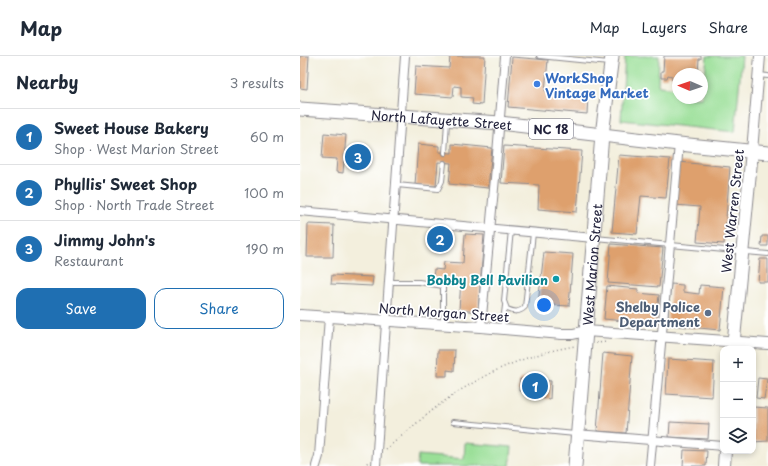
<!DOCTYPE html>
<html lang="en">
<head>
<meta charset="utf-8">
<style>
  :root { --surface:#fff; --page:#f6f6f7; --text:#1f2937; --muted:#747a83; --line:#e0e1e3; --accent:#1f6fb2 }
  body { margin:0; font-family:"Playpen Sans",sans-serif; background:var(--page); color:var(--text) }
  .controls { position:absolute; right:12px; bottom:12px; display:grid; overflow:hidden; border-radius:8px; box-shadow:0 2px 6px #0003 }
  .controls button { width:36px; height:36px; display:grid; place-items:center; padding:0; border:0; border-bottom:1px solid var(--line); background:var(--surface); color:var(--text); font:20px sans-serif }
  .compass { position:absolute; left:372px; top:12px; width:36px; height:36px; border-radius:50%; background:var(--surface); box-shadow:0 2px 6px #0003; rotate:272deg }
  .you { position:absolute; left:244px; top:249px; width:14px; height:14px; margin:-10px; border:3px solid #fff; border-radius:50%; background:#1a73e8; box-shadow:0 0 0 6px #1a73e833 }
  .badge { display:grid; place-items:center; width:26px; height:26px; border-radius:50%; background:var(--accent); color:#fff; font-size:13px; font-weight:700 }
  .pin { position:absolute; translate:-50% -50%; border:2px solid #fff; box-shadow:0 1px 4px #0006 }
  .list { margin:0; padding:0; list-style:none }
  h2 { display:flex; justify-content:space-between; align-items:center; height:52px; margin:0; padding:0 16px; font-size:17px }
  h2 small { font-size:13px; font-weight:400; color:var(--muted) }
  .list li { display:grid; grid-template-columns:26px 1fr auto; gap:12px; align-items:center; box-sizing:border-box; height:56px; padding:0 16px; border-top:1px solid var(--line) }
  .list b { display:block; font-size:15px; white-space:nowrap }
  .list p { margin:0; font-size:13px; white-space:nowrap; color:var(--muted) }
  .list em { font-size:13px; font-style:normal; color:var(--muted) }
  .actions { display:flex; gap:8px; padding:12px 16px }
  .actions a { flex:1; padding:9px 0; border:1px solid var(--accent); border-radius:12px; text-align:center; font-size:14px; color:var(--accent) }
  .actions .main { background:var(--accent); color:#fff }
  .icon { flex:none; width:22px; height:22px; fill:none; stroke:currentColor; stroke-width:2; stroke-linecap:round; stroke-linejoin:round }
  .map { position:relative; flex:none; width:468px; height:410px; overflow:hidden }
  header { display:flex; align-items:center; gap:24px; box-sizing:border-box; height:56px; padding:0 20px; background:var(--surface); border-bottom:1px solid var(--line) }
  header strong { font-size:19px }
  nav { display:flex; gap:22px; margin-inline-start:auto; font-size:14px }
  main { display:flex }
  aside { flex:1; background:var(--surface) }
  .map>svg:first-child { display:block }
  .green { fill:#9adf97; stroke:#5e8069 }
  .building { fill:#dea06d }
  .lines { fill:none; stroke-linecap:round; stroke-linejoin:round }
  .service-casing { stroke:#8a888c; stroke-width:6 }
  .minor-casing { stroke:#8a888c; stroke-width:10 }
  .tertiary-casing { stroke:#8a888c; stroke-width:12 }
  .secondary-casing { stroke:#8a888c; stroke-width:14 }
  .primary-casing { stroke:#8a888c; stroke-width:15 }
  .path { stroke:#8a888c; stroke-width:1.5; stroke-dasharray:1 3; stroke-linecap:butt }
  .service { stroke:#fff; stroke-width:4 }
  .minor { stroke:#fff; stroke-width:8 }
  .tertiary { stroke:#fff; stroke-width:10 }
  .secondary { stroke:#fff; stroke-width:12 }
  .primary { stroke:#fff; stroke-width:13 }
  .minor-bridge-casing { stroke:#8a888c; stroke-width:10; stroke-linecap:butt }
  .minor-bridge { stroke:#fff; stroke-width:8 }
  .shop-dot { fill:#3f7fe0; stroke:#fff; stroke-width:1.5 }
  .culture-dot { fill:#0f9aa8; stroke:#fff; stroke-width:1.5 }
  .service-dot { fill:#5c6f8a; stroke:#fff; stroke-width:1.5 }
  .labels { text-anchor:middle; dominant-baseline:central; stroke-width:3.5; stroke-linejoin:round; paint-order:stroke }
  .shield { fill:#fff; stroke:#646476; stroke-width:1 }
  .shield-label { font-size:12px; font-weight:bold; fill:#22223b }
  .shop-label { font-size:13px; font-weight:bold; fill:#366cbe; stroke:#fff; text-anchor:start }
  .street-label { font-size:13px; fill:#22223b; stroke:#fff }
  .culture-label { font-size:13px; font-weight:bold; fill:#0d838f; stroke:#fff; text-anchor:end }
  .service-label { font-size:13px; font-weight:bold; fill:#4e5e75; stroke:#fff; text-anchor:end }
</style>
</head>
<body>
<header>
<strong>Map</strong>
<nav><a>Map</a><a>Layers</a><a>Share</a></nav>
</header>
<main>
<aside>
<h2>Nearby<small>3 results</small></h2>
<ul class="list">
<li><span class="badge">1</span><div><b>Sweet House Bakery</b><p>Shop · West Marion Street</p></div><em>60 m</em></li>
<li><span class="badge">2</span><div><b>Phyllis' Sweet Shop</b><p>Shop · North Trade Street</p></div><em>100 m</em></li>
<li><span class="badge">3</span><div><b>Jimmy John's</b><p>Restaurant</p></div><em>190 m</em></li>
</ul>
<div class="actions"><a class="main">Save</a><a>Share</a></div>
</aside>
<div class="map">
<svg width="468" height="410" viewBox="0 0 468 410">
  <rect width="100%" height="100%" fill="#fff"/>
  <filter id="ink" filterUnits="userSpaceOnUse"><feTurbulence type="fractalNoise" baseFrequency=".025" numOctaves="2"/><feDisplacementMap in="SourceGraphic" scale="8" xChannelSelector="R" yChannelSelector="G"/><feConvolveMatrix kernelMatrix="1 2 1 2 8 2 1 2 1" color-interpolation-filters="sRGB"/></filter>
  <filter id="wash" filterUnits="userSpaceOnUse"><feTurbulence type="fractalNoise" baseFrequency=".012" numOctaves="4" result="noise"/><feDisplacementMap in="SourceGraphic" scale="16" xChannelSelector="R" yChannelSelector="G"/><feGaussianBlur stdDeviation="0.9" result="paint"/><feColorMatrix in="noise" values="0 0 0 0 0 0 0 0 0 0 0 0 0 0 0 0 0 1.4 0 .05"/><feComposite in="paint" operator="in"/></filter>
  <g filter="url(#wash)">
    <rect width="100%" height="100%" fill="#f3efdd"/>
    <!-- green -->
    <g class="green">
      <polygon points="325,0 359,0 358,28 359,30 378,32 378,42 402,42 402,33 404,29 407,0 442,0 435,76 321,64"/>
      <polygon points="165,387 212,391 210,410 117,410 118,399 164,403"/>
    </g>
    <g id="blocks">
      <!-- building -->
      <g class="building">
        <polygon points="0,0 9,0 7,33 0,32"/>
        <polygon points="150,0 185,0 182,49 172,48 173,42 161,41 161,31 154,30 153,41 114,38 116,10 149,12"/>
        <polygon points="364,0 401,0 401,3 399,3 398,18 378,18 378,24 372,24 372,20 368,19 367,22 361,22 361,15 363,15"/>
        <polygon points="212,1 248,4 245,35 288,39 287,58 208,51"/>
        <polygon points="24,77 46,79 43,117 36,116 37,103 22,102"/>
        <polygon points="118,88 139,90 139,96 152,97 152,88 192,92 188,132 149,128 151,107 138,106 136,130 115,129"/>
        <polygon points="204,90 282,95 277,156 238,153 239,129 201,127"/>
        <polygon points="59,94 68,95 67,108 47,107 48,95 59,96"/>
        <polygon points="319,99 370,103 366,142 341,140 337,178 312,176"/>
        <polygon points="379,106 430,111 424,188 397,186 400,151 375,149"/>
        <polygon points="8,168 34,169 33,201 7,201"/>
        <polygon points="135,175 145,176 145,190 134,189"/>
        <polygon points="165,178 184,179 178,256 159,254 161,224 133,222 134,213 143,214 144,206 163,207"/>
        <polygon points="462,180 468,180 468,190 461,190"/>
        <polygon points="311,188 363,192 359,231 308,227"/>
        <polygon points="244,196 273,198 269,250 238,248"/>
        <polygon points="460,203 468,203 468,226 458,226"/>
        <polygon points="32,219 73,221 72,230 31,228"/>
        <polygon points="371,228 383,229 383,236 399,238 400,229 424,231 420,274 367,269"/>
        <polygon points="307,230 338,233 338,237 359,239 356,268 304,263"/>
        <polygon points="138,294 155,294 154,315 147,314 147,320 137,320"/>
        <polygon points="303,297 332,300 326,377 297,375"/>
        <polygon points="368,303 414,306 412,341 366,338"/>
        <polygon points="458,322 467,323 464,343 456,342"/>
        <polygon points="220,323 251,325 250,343 242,342 242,336 219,335"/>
        <polygon points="453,351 468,352 468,385 453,386"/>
        <polygon points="370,366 409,368 408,383 369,381"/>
        <polygon points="384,394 407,395 406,410 383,410"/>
      </g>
    </g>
  </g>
  <g filter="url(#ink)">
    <use href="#blocks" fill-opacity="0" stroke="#8a888c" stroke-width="1"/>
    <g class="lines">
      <defs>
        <g id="service">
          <polyline points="239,0 309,7"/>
          <polyline points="459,19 468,20"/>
          <polyline points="145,97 147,66"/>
          <polyline points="97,129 138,133 142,125 144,107"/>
          <path d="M 211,174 L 204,245 L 207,253 C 214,256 219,257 225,251 L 233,177"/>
          <polyline points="295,182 468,198"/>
          <polyline points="90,226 119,226 143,230 143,268"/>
          <polyline points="202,272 205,250"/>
          <polyline points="153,366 275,378"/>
        </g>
        <g id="minor">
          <polyline points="0,155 294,182"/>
          <polyline points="181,271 195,122 205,0"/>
          <polyline points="277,378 423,390"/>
          <polyline points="78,380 105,0"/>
          <polyline points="16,410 19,400 29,261"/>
          <polyline points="350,410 379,88"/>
        </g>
        <g id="tertiary">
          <polyline points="452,95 460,0"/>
          <polyline points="0,259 181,271 262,278 273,278 286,275 468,288"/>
        </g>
        <g id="secondary">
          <polyline points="433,293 452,95"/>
          <polyline points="424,410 425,395"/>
        </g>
        <g id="primary">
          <path id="s1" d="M 0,53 L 200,67 L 379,88 L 468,97"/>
          <path id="s2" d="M 275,410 L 302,79 L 312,0"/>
        </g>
      </defs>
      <!-- service casing -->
      <use href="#service" class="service-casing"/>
      <!-- minor casing -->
      <use href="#minor" class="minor-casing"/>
      <!-- tertiary casing -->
      <use href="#tertiary" class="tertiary-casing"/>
      <!-- secondary casing -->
      <use href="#secondary" class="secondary-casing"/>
      <!-- primary casing -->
      <use href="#primary" class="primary-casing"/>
      <!-- path -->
      <g class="path">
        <polyline points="296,287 308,286"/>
        <path d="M 86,393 C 113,371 140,345 171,328 C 202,309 239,296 275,290"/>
        <polyline points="64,410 68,406"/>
      </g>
      <!-- service -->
      <use href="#service" class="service"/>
      <!-- minor -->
      <use href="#minor" class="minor"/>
      <!-- tertiary -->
      <use href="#tertiary" class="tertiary"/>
      <!-- secondary -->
      <use href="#secondary" class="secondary"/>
      <!-- primary -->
      <use href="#primary" class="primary"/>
      <defs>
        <polyline id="minor-bridge" points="76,410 78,380"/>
      </defs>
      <!-- minor-bridge casing -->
      <use href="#minor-bridge" class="minor-bridge-casing"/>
      <!-- minor-bridge -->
      <use href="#minor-bridge" class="minor-bridge"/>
    </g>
  </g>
  <!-- markers -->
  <circle class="shop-dot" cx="237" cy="28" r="4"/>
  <circle class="culture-dot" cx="256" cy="223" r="4"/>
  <circle class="service-dot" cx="408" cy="257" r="4"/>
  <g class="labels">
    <!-- shield labels -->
    <rect class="shield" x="229" y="63" width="44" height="20" rx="3"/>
    <g class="shield-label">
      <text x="251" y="73">NC 18</text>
    </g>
    <!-- shop labels -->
    <g class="shop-label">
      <text x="245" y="21">WorkShop<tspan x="245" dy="15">Vintage Market</tspan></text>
    </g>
    <!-- street labels -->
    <g class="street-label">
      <text stroke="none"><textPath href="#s1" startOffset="142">North Lafayette Street</textPath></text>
      <text transform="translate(432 155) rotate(-84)">West Warren Street</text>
      <text stroke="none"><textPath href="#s2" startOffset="202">West Marion Street</textPath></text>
      <text transform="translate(144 256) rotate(4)">North Morgan Street</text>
    </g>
    <!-- culture labels -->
    <g class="culture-label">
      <text x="248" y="223">Bobby Bell Pavilion</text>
    </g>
    <!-- service labels -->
    <g class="service-label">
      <text x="400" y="250">Shelby Police<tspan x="400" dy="15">Department</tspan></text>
    </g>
  </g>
</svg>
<div class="controls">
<button>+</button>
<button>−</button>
<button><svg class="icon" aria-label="layers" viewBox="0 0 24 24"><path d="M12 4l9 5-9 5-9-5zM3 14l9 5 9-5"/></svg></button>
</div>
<svg class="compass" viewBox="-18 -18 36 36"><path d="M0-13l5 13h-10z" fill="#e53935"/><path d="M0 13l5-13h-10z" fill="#747a83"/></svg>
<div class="you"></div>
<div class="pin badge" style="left:235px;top:330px">1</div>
<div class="pin badge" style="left:140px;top:183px">2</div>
<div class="pin badge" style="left:58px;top:101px">3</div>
</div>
</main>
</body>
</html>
